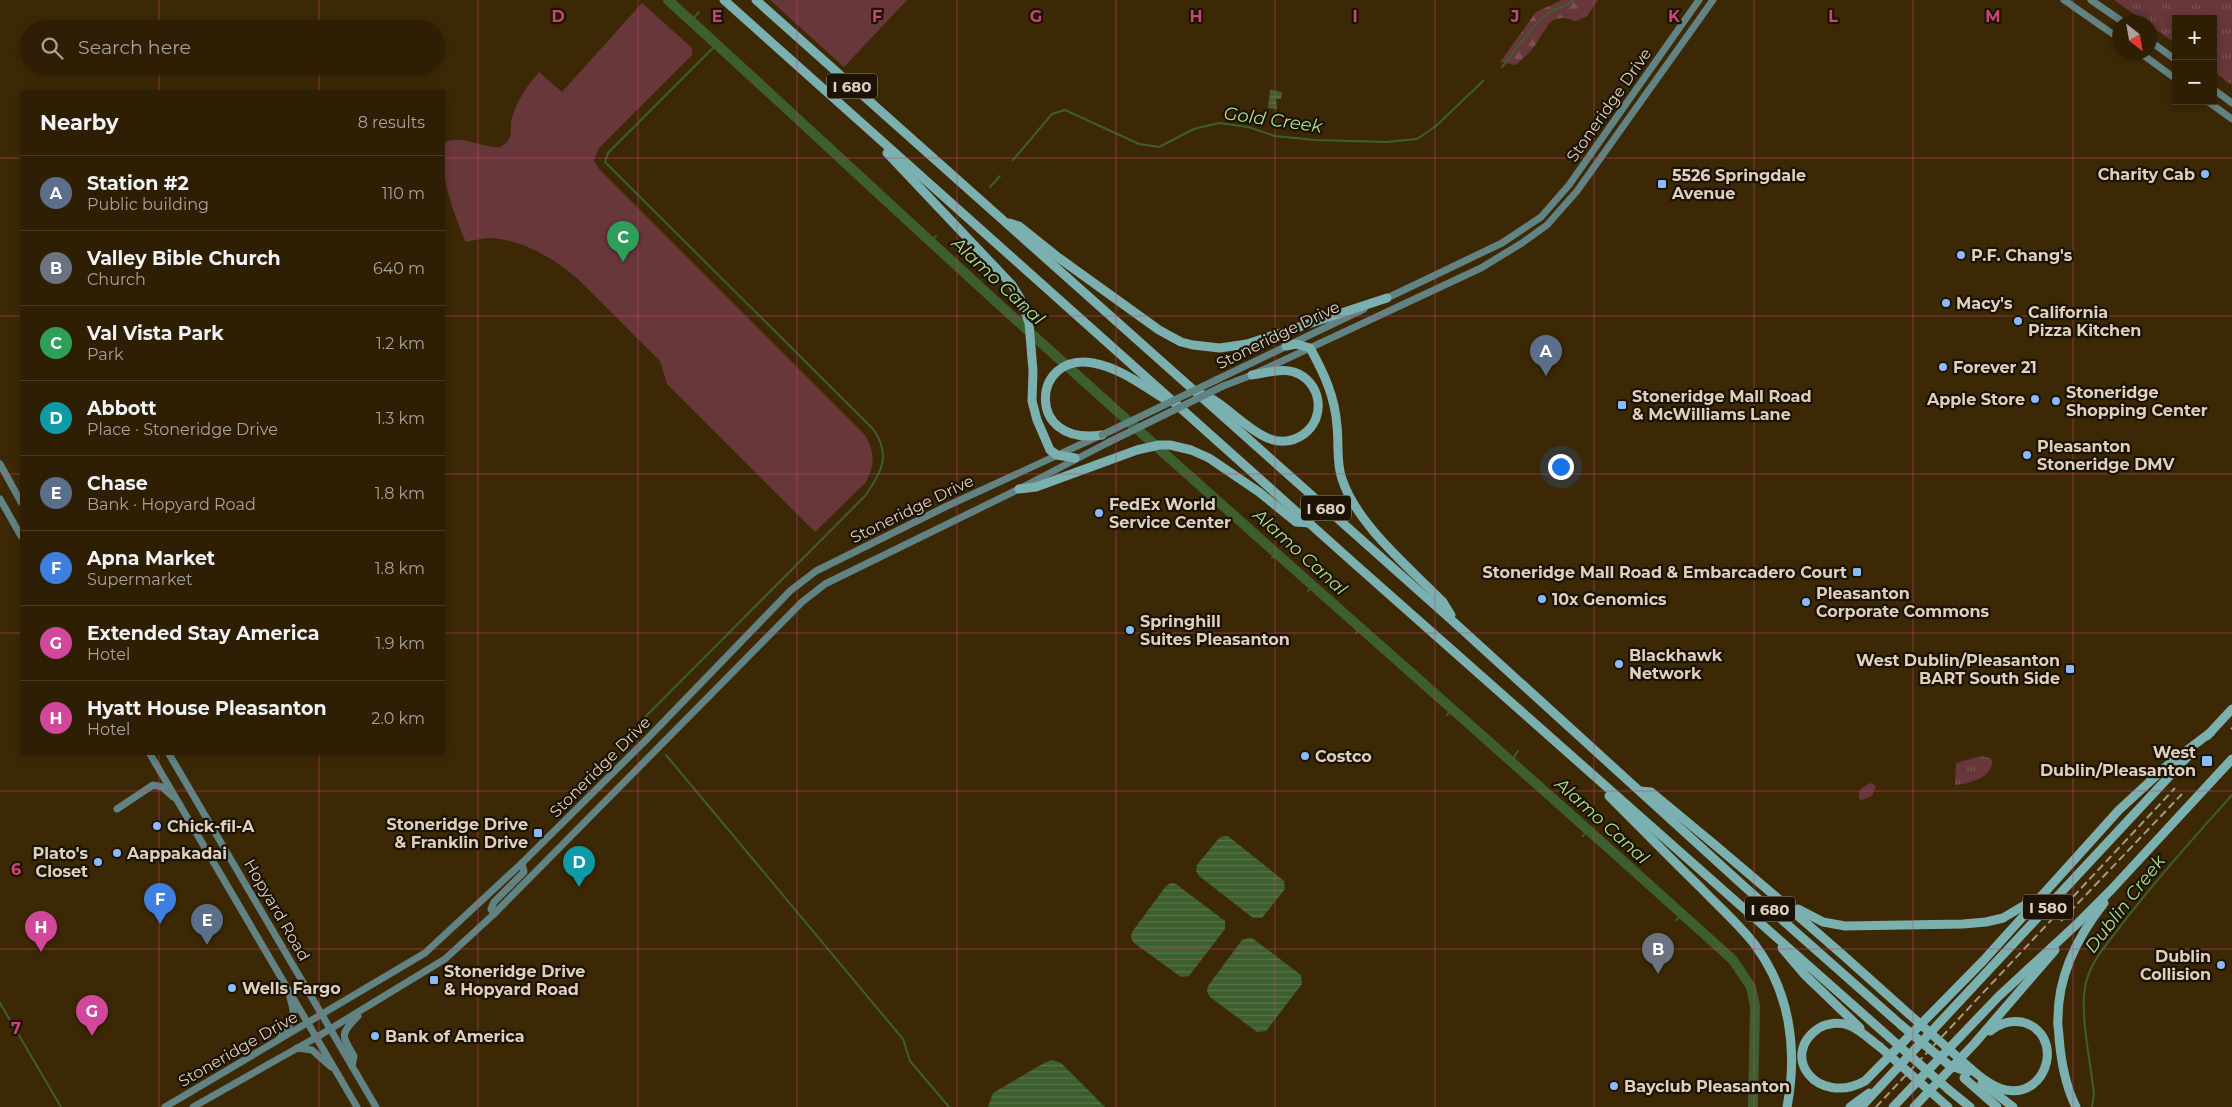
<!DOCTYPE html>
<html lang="en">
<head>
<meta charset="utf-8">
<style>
  :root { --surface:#2d1e04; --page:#35270e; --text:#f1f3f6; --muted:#a7a29a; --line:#483c26; --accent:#db2777 }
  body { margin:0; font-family:Montserrat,sans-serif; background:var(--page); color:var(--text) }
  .controls { position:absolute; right:15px; top:15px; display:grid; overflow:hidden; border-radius:0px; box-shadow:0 2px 8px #0003 }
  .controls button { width:45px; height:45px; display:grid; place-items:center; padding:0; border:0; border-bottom:1px solid var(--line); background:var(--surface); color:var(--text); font:25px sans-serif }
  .compass { position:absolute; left:2112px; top:15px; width:45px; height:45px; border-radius:50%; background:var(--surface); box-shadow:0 2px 8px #0003; rotate:149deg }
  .you { position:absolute; left:1560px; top:466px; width:18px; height:18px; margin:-12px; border:4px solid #fff; border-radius:50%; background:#1a73e8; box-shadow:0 0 0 8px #1a73e833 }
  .badge { display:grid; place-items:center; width:32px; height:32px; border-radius:50%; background:var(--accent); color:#fff; font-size:16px; font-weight:700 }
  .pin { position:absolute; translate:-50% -41px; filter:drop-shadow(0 1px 2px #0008) }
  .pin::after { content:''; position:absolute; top:26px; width:18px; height:15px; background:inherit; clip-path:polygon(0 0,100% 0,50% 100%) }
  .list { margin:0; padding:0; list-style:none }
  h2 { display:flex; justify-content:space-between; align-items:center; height:65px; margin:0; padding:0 20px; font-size:21px }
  h2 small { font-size:16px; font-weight:400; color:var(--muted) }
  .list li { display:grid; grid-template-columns:32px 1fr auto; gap:15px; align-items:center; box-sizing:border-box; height:75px; padding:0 20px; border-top:1px solid var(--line) }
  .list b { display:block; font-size:19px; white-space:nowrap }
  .list p { margin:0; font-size:16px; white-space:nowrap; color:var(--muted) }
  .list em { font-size:16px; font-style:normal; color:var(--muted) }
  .icon { flex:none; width:28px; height:28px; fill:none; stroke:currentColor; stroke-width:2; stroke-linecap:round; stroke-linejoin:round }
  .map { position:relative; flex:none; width:2232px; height:1107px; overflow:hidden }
  .search { position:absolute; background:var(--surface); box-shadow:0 2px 8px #0003; left:20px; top:20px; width:425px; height:55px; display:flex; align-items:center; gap:12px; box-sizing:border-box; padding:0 18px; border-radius:28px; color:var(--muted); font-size:19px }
  .panel { position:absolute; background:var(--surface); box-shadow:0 2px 8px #0003; left:20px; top:90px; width:425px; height:665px; border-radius:0px }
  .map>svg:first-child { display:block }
  .grass { fill:url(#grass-tufts) }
  .forest { fill:url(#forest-firs) }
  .park { fill:#67373a }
  .water { fill:url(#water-rules) }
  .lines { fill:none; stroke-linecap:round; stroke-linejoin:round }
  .stream { stroke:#3d5e2e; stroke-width:2 }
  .river { stroke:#3d5e2e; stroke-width:10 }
  .secondary { stroke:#618383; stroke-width:7 }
  .highway { stroke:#7ab0b0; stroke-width:9 }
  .rail { stroke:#a99a83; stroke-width:2; stroke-dasharray:8 4; stroke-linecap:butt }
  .secondary-bridge { stroke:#618383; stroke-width:7 }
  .highway-bridge { stroke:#7ab0b0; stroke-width:9 }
  .grid { fill:none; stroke:#c94674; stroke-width:1; stroke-opacity:0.55 }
  .poi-dot { fill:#8abafc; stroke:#1c1306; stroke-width:2 }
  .labels { text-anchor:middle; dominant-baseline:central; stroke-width:4.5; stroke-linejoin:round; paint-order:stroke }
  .shield { fill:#1c1306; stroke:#a39787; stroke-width:1 }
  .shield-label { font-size:15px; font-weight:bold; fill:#ddd0be }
  .street-label { font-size:16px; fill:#ddd0be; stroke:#1c1306 }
  .poi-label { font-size:16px; font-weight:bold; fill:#ddd0be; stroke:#1c1306; text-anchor:start }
  .water-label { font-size:18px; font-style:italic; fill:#abdf95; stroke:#1c1306 }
  .grid-label { font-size:16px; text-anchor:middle; font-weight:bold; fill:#c94674; stroke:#1c1306; stroke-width:4.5; stroke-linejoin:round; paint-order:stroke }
</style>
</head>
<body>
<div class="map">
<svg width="2232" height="1107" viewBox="0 0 2232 1107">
  <defs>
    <pattern id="grass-tufts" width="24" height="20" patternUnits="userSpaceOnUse" patternTransform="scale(1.25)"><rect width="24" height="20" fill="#67373a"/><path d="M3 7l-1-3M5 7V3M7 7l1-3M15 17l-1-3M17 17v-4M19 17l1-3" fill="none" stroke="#7c5355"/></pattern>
    <pattern id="forest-firs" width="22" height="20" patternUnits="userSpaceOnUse" patternTransform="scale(1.25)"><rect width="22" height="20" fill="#67373a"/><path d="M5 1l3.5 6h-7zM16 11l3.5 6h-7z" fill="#7c5355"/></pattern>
    <pattern id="water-rules" width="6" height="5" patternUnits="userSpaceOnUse" patternTransform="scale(1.25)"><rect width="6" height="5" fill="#3d5e2e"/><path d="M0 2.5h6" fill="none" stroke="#59744a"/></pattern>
  </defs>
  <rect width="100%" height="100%" fill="#3c2805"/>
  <!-- grass -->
  <g class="grass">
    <polygon points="2114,0 2232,0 2232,85 2213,71 2213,19 2176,19 2176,44 2150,25 2150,22 2145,22"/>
    <path d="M 1981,756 L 1990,758 L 1992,761 C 1993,778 1968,784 1955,785 L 1956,763 Z"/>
  </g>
  <!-- forest -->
  <path class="forest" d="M 1562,0 L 1598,0 L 1587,16 L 1576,21 C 1547,10 1547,31 1533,48 C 1529,54 1522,59 1516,65 L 1500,62 L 1536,12 Z"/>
  <!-- park -->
  <g class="park">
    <polygon points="770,0 907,0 844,67"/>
    <path d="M 642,3 L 692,48 L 692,55 L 599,148 L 594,160 L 599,169 L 865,435 C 875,452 875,464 866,482 L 815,532 L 667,384 L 660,361 L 579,280 C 555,259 522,239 489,238 C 481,238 473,241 466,242 C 456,220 435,165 446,142 C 460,134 487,149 499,147 C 503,146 508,142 510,137 C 512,131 510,124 512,118 C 517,100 527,86 539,72 L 562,92 Z"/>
    <path d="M 1871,783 L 1876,786 L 1872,796 L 1862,800 L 1859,799 C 1857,790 1863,786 1871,783 Z"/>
  </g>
  <!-- water -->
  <g class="water">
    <polygon points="1270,90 1282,92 1281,99 1276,99 1277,109 1268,108"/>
    <polygon points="1223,836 1228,836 1284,881 1285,889 1262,918 1253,918 1199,876 1196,871 1197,865 1219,838"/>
    <polygon points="1171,883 1176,884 1225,921 1225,929 1189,976 1181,977 1134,943 1131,938 1132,932 1166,886"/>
    <polygon points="1247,938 1252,938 1301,975 1302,984 1266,1031 1257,1032 1210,997 1207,992 1208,986 1242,940"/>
    <polygon points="1052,1060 1061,1063 1105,1107 988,1107 993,1093 1044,1063"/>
  </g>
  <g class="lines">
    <!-- stream -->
    <g class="stream">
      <polyline points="691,21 699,12"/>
      <path d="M 1502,67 C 1516,50 1529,29 1546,15 C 1554,8 1566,8 1573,0"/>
      <polyline points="1013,160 1052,114 1065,110 1139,144 1159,147 1194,129 1219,123 1248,127 1275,136 1315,140 1386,142 1417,139 1436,126 1483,81"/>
      <polyline points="990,187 1000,176"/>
      <polyline points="930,241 936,236"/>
      <polyline points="1272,558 1276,553"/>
      <polyline points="1308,591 1313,586"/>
      <polyline points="1356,633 1360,628"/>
      <polyline points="1447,715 1452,709"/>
      <path d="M 643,727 L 646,716 L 865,496 C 881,473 892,455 873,429 L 605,162 L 608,153 L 717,44"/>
      <polyline points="666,755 903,1039 910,1061 949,1107"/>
      <polyline points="1512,760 1518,751"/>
      <polyline points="1583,836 1588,829"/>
      <polyline points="1676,920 1683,914"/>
      <polyline points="0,1003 61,1107"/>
      <path d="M 2092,1107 L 2094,1094 C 2091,1065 2080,1015 2085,988 C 2088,966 2103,949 2116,932 C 2152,884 2192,840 2232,795"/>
    </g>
    <!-- river -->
    <path class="river" d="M 668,0 C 798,118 925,238 1056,356 C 1280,559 1509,757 1733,960 L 1751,987 L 1755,1006 L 1753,1107"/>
    <!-- secondary -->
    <g class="secondary">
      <polyline points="2064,0 2120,39"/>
      <polyline points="2091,0 2123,22"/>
      <polyline points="2150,41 2176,60"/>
      <polyline points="2139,52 2176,79"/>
      <polyline points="2213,89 2232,103"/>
      <polyline points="2207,101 2232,119"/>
      <polyline points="1383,300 1502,243 1541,217 1569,185 1699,0"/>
      <polyline points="1216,380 1364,309"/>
      <polyline points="1223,386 1252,375 1481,268 1522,243 1547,225 1577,191 1713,0"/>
      <polyline points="0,464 21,502"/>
      <polyline points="0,499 21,536"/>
      <polyline points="150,754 357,1107"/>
      <polyline points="169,754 376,1107"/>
      <polyline points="117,809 153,785 162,787 173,797"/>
      <polyline points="494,914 491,909 494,902 524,872 522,863"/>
      <path d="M 280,1037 C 296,1019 296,1017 289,994"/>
      <polyline points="297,1048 312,1050 331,1067"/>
      <path d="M 352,1066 L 354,1056 C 341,1035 340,1034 358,1016"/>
      <polyline points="165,1107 425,953 522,863 646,740 790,591 816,571 945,507 1099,436"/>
      <polyline points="193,1107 317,1037 445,959 494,914 802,602 825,584 1019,489 1109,442"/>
    </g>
    <!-- highway -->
    <g class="highway">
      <polyline points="724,0 1356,565 1889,1037"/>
      <polyline points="756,0 1456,624 1746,888 1901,1025"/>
      <polyline points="887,153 1012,285 1020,298 1029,323 1033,371 1032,401 1037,420 1050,450 1057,455 1075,458"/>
      <polyline points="1009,223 1019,226 1059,258 1159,330 1181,342 1193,345 1220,348 1247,344 1387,298"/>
      <path d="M 1286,346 L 1296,344 L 1310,348 C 1324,373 1335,397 1337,426 C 1339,443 1336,463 1342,479 C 1357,525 1410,568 1443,602 L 1451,615"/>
      <path d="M 1200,394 C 1231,401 1265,462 1304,434 C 1327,417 1321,381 1294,372 C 1281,368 1266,373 1252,375"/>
      <path d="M 1102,435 C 1024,447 1032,351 1093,363 C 1121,368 1144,387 1168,401"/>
      <polyline points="1019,489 1036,487 1137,450 1159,445 1170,445 1191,450 1209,458 1259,492 1296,522 1310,523"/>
      <polyline points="2207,736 2232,709"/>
      <path d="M 1640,791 L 1651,792 C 1739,864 1825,938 1910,1015"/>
      <path d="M 1609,796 C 1639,826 1669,857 1700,887 C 1718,906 1739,924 1755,945 C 1790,992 1798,1050 1787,1107"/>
      <polyline points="1798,909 1823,922 1845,926 1963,924 1986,922 2003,918 2033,900"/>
      <polyline points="1782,948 1805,975 1860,1028"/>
      <path d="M 1880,1047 C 1870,1040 1860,1029 1848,1025 C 1839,1022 1827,1023 1819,1028 C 1778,1055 1817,1107 1865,1081 L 1983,961 L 2119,810 L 2169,764 L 2211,732"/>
      <path d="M 1970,1068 C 1980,1077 1992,1087 2006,1090 C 2049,1098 2065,1033 2022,1022 C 2010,1020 1998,1024 1990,1031"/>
      <polyline points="1964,1078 1997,1107"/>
      <polyline points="1982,1083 2013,1107"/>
      <polyline points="1949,1090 1970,1107"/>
      <polyline points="1850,1107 1869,1093"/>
      <polyline points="1861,1107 2191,753"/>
      <polyline points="1893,1107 1998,997 2078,923 2111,890 2232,759"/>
      <polyline points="1914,1107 1974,1044 2055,950"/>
      <path d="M 2076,1107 C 2065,1085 2061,1062 2059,1037 C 2059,1031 2057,1024 2058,1018 C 2058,975 2078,936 2104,903"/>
    </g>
    <!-- rail -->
    <g class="rail">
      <polyline points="2231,729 2232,728"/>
      <polyline points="2061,921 2182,794"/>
      <polyline points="1876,1107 2175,788"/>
    </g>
    <!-- secondary-bridge -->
    <g class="secondary-bridge">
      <polyline points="1102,435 1216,380"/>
      <polyline points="1109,442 1223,386"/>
    </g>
    <!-- highway-bridge -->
    <g class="highway-bridge">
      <polyline points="1910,1015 1970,1068"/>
      <polyline points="1901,1025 1949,1065 1968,1072"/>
      <polyline points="1889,1037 1949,1090"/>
      <polyline points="1880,1047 1948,1107"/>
    </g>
  </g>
  <!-- grid -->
  <path class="grid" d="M 159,0 L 159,29M 319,0 L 319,29M 478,0 L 478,1107M 638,0 L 638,1107M 797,0 L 797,1107M 957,0 L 957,1107M 1116,0 L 1116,1107M 1275,0 L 1275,1107M 1435,0 L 1435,1107M 1594,0 L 1594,1107M 1754,0 L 1754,1107M 1913,0 L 1913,1107M 2073,0 L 2073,1107M 159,66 L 159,91M 319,66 L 319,91M 0,158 L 21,158M 444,158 L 2232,158M 0,316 L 21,316M 444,316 L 2232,316M 0,474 L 21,474M 444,474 L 2232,474M 0,633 L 21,633M 444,633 L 2232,633M 159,754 L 159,1107M 319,754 L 319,1107M 0,791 L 2232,791M 0,949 L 2232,949"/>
  <!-- markers -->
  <g class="poi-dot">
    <circle cx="2205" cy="174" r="5"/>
    <rect x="1657" y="179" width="10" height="10" rx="2.5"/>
    <circle cx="1961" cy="255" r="5"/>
    <circle cx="1946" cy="303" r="5"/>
    <circle cx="2018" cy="321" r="5"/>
    <circle cx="1943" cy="367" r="5"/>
    <circle cx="2035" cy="399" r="5"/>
    <circle cx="2056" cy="401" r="5"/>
    <rect x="1617" y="400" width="10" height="10" rx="2.5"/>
    <circle cx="2027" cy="455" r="5"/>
    <circle cx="1099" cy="513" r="5"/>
    <rect x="1852" y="567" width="10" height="10" rx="2.5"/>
    <circle cx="1542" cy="599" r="5"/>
    <circle cx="1806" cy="602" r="5"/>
    <circle cx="1130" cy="630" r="5"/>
    <circle cx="1619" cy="664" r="5"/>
    <rect x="2065" y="664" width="10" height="10" rx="2.5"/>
    <circle cx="1305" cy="756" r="5"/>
    <rect x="2201" y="755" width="12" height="12" rx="2.5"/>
    <circle cx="157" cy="826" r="5"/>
    <rect x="533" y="828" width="10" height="10" rx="2.5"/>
    <circle cx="117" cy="853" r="5"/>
    <circle cx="98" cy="862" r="5"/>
    <circle cx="2221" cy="965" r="5"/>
    <rect x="429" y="975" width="10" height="10" rx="2.5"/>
    <circle cx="232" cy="988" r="5"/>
    <circle cx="375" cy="1036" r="5"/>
    <circle cx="1614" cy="1086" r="5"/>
  </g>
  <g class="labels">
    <!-- shield labels -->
    <g class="shield">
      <rect x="827" y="73.5" width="50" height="25" rx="4"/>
      <rect x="1301" y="495.5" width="50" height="25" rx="4"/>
      <rect x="2023" y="894.5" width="50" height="25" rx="4"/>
      <rect x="1745" y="896.5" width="50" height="25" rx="4"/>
    </g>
    <g class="shield-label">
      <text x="852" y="86">I 680</text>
      <text x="1326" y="508">I 680</text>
      <text x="2048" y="907">I 580</text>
      <text x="1770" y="909">I 680</text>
    </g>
    <!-- street labels -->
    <g class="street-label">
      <text transform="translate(1609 105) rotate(-55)">Stoneridge Drive</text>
      <text transform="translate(1278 335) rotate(-26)">Stoneridge Drive</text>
      <text transform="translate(912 509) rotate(-26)">Stoneridge Drive</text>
      <text transform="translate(600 767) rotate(-45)">Stoneridge Drive</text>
      <text transform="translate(277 910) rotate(60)">Hopyard Road</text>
      <text transform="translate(238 1049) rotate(-30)">Stoneridge Drive</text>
    </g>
    <!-- poi labels -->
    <g class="poi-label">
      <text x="2195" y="174" text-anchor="end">Charity Cab</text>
      <text x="1672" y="175">5526 Springdale<tspan x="1672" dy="18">Avenue</tspan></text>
      <text x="1971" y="255">P.F. Chang's</text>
      <text x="1956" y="303">Macy's</text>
      <text x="2028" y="312">California<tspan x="2028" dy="18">Pizza Kitchen</tspan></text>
      <text x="1953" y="367">Forever 21</text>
      <text x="2066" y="392">Stoneridge<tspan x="2066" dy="18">Shopping Center</tspan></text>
      <text x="1632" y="396">Stoneridge Mall Road<tspan x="1632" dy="18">&amp; McWilliams Lane</tspan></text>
      <text x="2025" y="399" text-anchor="end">Apple Store</text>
      <text x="2037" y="446">Pleasanton<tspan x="2037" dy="18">Stoneridge DMV</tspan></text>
      <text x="1109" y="504">FedEx World<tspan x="1109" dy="18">Service Center</tspan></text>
      <text x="1847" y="572" text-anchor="end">Stoneridge Mall Road &amp; Embarcadero Court</text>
      <text x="1816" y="593">Pleasanton<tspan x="1816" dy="18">Corporate Commons</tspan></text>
      <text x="1552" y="599">10x Genomics</text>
      <text x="1140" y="621">Springhill<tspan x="1140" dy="18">Suites Pleasanton</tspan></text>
      <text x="1629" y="655">Blackhawk<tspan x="1629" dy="18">Network</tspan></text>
      <text x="2060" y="660" text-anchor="end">West Dublin/Pleasanton<tspan x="2060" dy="18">BART South Side</tspan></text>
      <text x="2196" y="752" text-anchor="end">West<tspan x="2196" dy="18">Dublin/Pleasanton</tspan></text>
      <text x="1315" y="756">Costco</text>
      <text x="528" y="824" text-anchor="end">Stoneridge Drive<tspan x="528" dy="18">&amp; Franklin Drive</tspan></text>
      <text x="167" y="826">Chick-fil-A</text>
      <text x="88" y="853" text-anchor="end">Plato's<tspan x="88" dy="18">Closet</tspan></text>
      <text x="127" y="853">Aappakadai</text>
      <text x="2211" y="956" text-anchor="end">Dublin<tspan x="2211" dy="18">Collision</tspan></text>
      <text x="444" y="971">Stoneridge Drive<tspan x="444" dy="18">&amp; Hopyard Road</tspan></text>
      <text x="242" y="988">Wells Fargo</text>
      <text x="385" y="1036">Bank of America</text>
      <text x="1624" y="1086">Bayclub Pleasanton</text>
    </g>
    <!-- water labels -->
    <g class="water-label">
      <text transform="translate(1273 120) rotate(8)">Gold Creek</text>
      <text transform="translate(998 281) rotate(43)">Alamo Canal</text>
      <text transform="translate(1300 552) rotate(42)">Alamo Canal</text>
      <text transform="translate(1602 821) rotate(42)">Alamo Canal</text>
      <text transform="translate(2125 904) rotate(-52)">Dublin Creek</text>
    </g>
  </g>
  <g class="grid-label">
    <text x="558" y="22">D</text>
    <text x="717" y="22">E</text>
    <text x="877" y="22">F</text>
    <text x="1036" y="22">G</text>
    <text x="1196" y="22">H</text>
    <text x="1355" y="22">I</text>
    <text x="1515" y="22">J</text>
    <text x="1674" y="22">K</text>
    <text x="1833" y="22">L</text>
    <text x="1993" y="22">M</text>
    <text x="16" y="875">6</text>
    <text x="16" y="1034">7</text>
  </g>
</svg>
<div class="controls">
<button>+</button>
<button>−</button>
</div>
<svg class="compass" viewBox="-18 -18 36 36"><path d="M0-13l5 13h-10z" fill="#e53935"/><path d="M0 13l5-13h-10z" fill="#a7a29a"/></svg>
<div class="you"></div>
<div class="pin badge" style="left:1546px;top:376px;background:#5c6f8a">A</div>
<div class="pin badge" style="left:1658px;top:974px;background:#6b7280">B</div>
<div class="pin badge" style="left:623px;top:262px;background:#2e9e5b">C</div>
<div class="pin badge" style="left:579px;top:887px;background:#0f9aa8">D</div>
<div class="pin badge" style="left:207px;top:945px;background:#5c6f8a">E</div>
<div class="pin badge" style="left:160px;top:924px;background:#3f7fe0">F</div>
<div class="pin badge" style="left:92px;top:1036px;background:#d1479c">G</div>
<div class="pin badge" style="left:41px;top:952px;background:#d1479c">H</div>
<div class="search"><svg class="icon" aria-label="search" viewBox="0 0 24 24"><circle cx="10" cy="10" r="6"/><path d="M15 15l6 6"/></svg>Search here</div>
<section class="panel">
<h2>Nearby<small>8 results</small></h2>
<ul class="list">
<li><span class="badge" style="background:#5c6f8a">A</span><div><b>Station #2</b><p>Public building</p></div><em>110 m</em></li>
<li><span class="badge" style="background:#6b7280">B</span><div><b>Valley Bible Church</b><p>Church</p></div><em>640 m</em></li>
<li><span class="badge" style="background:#2e9e5b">C</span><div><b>Val Vista Park</b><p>Park</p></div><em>1.2 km</em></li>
<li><span class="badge" style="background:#0f9aa8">D</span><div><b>Abbott</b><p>Place · Stoneridge Drive</p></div><em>1.3 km</em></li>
<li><span class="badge" style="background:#5c6f8a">E</span><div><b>Chase</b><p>Bank · Hopyard Road</p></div><em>1.8 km</em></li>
<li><span class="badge" style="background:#3f7fe0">F</span><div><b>Apna Market</b><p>Supermarket</p></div><em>1.8 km</em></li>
<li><span class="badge" style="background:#d1479c">G</span><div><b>Extended Stay America</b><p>Hotel</p></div><em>1.9 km</em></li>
<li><span class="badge" style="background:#d1479c">H</span><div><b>Hyatt House Pleasanton</b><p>Hotel</p></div><em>2.0 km</em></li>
</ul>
</section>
</div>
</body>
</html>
